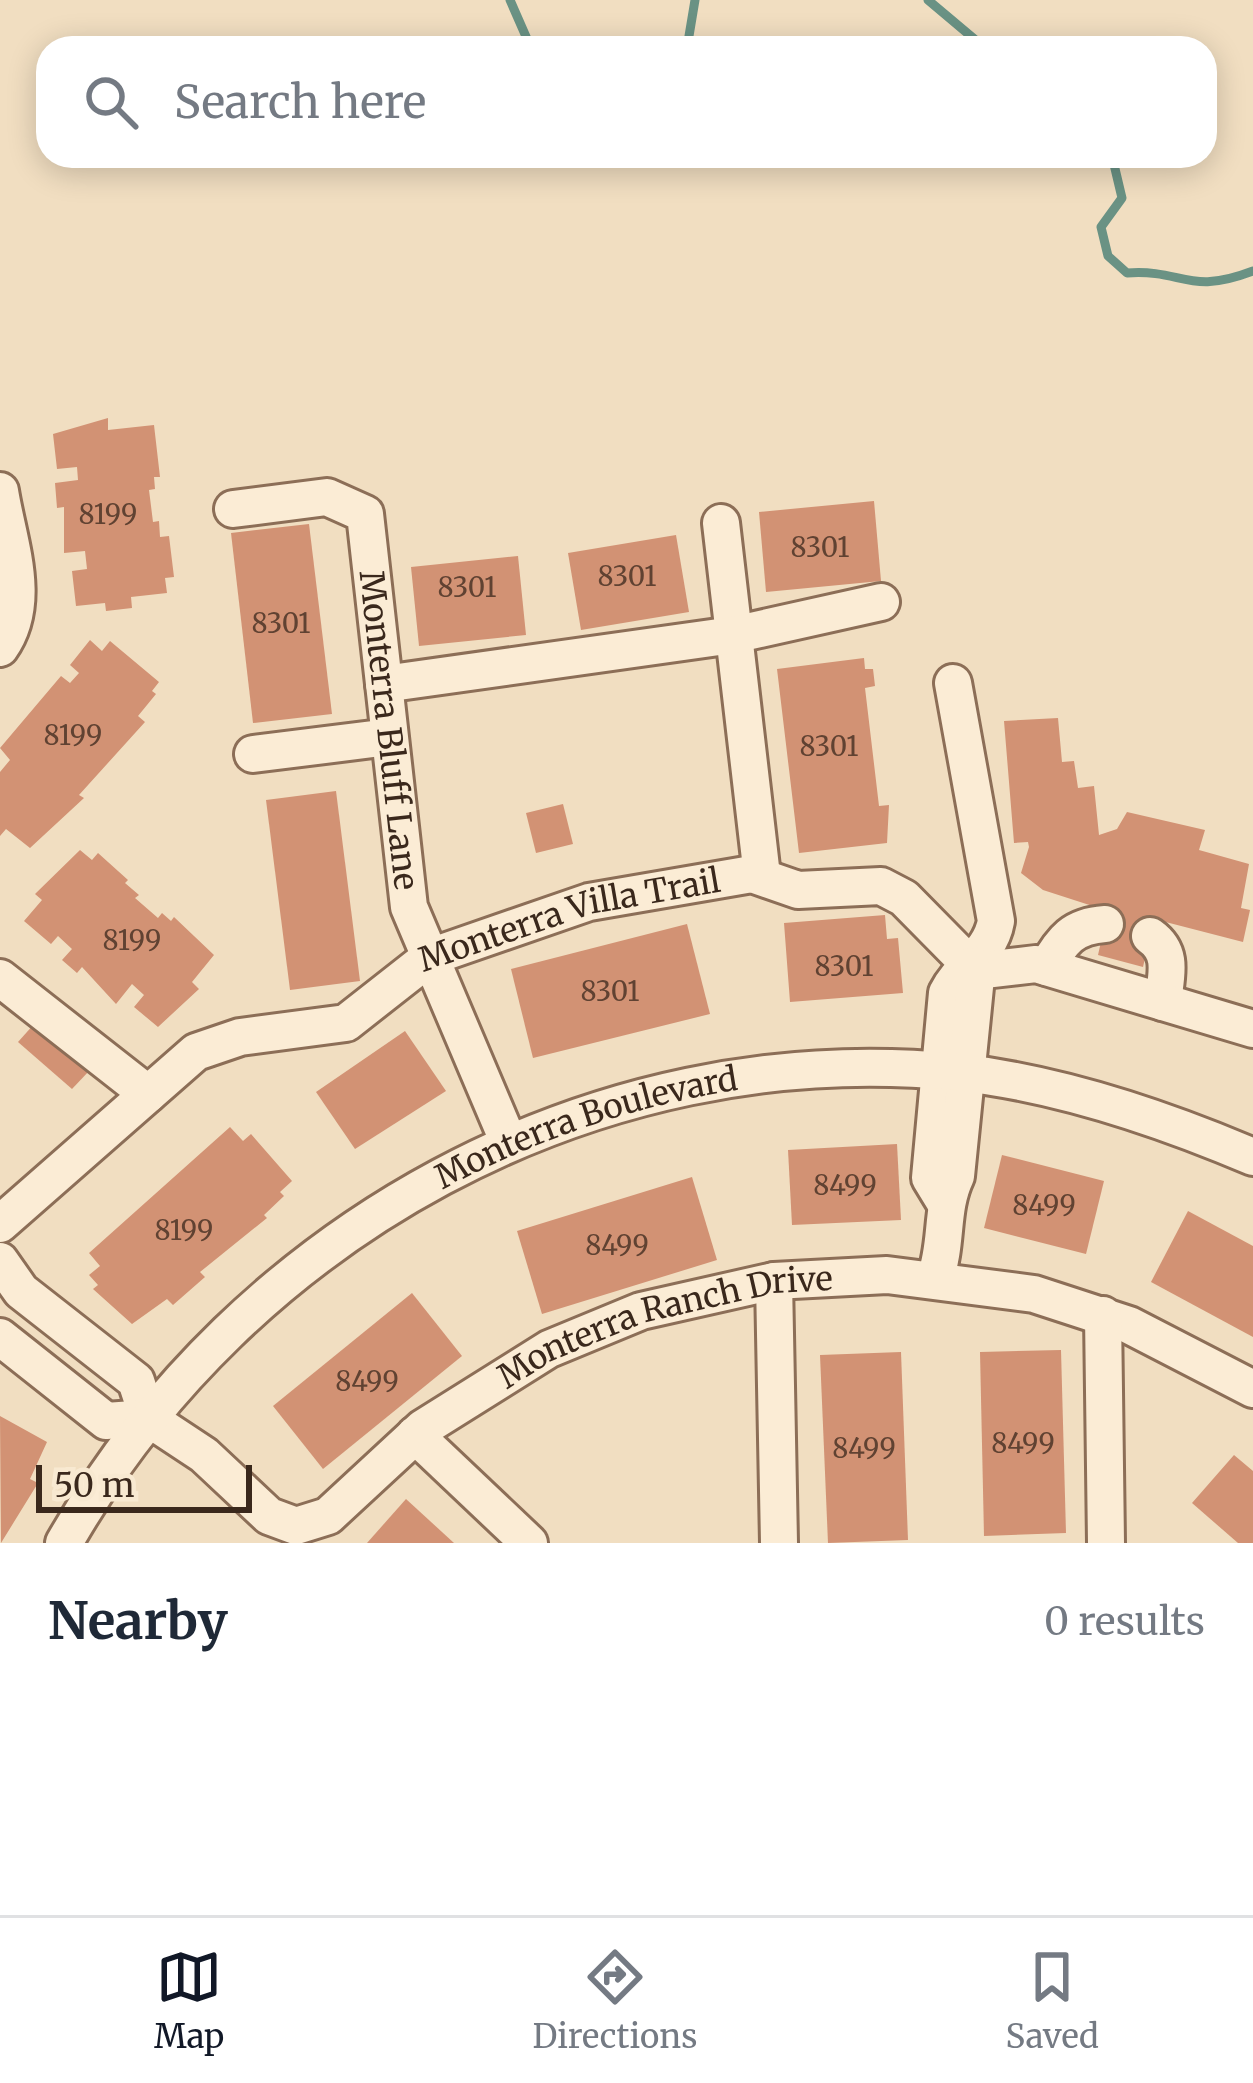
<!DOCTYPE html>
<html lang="en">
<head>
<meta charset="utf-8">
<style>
  :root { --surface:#fff; --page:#f2f2f3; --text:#1f2937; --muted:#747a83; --line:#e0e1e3; --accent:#111827 }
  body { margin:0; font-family:Merriweather,serif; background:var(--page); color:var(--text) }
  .scale { position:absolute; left:36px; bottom:30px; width:216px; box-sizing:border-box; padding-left:12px; border:6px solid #3a281c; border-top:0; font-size:33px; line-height:42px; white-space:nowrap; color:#3a281c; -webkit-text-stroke:9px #f8e9d1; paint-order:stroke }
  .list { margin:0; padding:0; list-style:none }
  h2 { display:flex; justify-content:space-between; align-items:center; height:156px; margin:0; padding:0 48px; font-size:51px }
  h2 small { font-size:39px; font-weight:400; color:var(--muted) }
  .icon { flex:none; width:66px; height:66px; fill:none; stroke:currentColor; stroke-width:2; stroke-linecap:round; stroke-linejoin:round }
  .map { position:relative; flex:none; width:1253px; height:1543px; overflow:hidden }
  .search { position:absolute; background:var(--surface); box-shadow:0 6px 30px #0003; left:36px; right:36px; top:36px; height:132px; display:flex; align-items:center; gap:30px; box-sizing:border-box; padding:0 42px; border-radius:36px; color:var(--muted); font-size:45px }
  .sheet { height:372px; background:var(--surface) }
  nav { display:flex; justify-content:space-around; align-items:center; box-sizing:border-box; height:168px; border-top:3px solid var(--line); background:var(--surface); font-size:33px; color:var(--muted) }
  nav a { display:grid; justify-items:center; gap:6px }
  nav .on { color:var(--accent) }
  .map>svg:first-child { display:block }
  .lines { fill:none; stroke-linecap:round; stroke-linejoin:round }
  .stream { stroke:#6a9284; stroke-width:9 }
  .building { fill:#d29274 }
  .minor-casing { stroke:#8c6e57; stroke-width:42 }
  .minor { stroke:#fbecd5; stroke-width:36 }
  .labels { text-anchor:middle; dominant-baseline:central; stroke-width:9; stroke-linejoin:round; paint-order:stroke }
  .number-label { font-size:27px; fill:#604232 }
  .street-label { font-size:33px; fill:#3a281c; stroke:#f8e9d1 }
</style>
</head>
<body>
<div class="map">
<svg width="1253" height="1543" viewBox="0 0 1253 1543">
  <rect width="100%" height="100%" fill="#f1dec1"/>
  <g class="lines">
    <!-- stream -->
    <g class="stream">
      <polyline points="510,0 531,48"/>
      <polyline points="928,0 985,48"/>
      <polyline points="687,48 695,0"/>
      <path d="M 1112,156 L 1122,198 L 1101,227 L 1108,256 L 1127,273 C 1184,269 1188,296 1253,271"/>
    </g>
  </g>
  <!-- building -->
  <g class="building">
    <polygon points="108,418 108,430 154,425 160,477 154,477 155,489 149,490 153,522 159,521 160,537 169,536 174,577 165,578 167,593 131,597 132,608 106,611 105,603 76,606 72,571 87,569 85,551 64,553 64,507 57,508 55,483 78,480 77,467 57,469 53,434"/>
    <polygon points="874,501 881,581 766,592 759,512"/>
    <polygon points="309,524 332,714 253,723 231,533"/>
    <polygon points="676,535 689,612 581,630 568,553"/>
    <polygon points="518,556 526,635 419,646 411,567"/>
    <polygon points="90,640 102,651 110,641 159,682 152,691 156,694 138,716 145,722 79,795 84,798 30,848 6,829 0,836 0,772 10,760 0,748 61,676 70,683 79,673 70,665"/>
    <polygon points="864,658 865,669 873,669 875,686 865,688 879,806 889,805 887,843 799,853 777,669"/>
    <polygon points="1058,718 1062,762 1074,761 1078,788 1094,786 1099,835 1117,829 1127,812 1205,830 1199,850 1249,864 1241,908 1250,910 1243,942 1154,919 1143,967 1098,955 1108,911 1043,890 1021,873 1029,847 1028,842 1014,843 1004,721"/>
    <polygon points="336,791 360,981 290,990 266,800"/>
    <polygon points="563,804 573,844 536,853 526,813"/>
    <polygon points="80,850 92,860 98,853 128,880 125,883 139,895 135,898 158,918 162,913 171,921 174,917 214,955 192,982 199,989 158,1027 134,1007 144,995 132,984 116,1004 82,967 77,973 62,960 72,949 58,936 51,944 24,921 42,900 35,894"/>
    <polygon points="885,915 887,939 898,938 903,993 790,1002 784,923"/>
    <polygon points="687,924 710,1014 533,1058 511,969"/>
    <polygon points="35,1023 90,1070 72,1089 18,1042"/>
    <polygon points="405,1031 446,1091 355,1149 316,1092"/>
    <polygon points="230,1127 243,1141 251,1134 292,1181 280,1192 284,1196 264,1215 267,1218 200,1272 205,1277 173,1305 167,1299 132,1324 93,1289 98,1285 89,1275 100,1266 89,1253"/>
    <polygon points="897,1144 901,1220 792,1225 788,1150"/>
    <polygon points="1002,1155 1104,1181 1086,1254 984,1228"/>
    <polygon points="692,1177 717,1260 542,1314 517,1231"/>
    <polygon points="1188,1211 1253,1246 1253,1337 1151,1282"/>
    <polygon points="412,1293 462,1356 323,1469 273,1406"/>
    <polygon points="1061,1350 1066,1533 984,1536 980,1352"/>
    <polygon points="901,1352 908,1540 828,1543 820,1355"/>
    <polygon points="0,1416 47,1442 30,1479 38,1483 1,1543"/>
    <polygon points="1234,1455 1253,1471 1253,1543 1238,1543 1192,1503"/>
    <polygon points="406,1499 454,1543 367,1543"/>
  </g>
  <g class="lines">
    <defs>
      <g id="minor">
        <path d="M 0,491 C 8,542 33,602 0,648"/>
        <path id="s1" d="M 233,509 L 327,497 L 365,514 L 409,907 L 509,1143"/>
        <polyline points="721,523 762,876"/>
        <polyline points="384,684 733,635 881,602"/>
        <polyline points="253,754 389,737"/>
        <path d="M 1150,936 C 1174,953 1166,975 1163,1002"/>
        <path d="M 1047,967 C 1062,940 1073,926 1105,924"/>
        <polyline points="0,978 148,1094"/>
        <path d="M 944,1201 L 930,1178 L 947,993 C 961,965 990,955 996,921 L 953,683"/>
        <path id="s2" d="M 0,1224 L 196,1052 L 240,1037 L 346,1023 L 430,957 L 589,902 L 752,874 L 798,890 L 881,886 L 904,898 L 971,966 L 984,970 L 1036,964 L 1253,1029"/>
        <path id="s3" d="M 0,1261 L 21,1291 L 136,1381 L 148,1418 L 204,1455 L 269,1516 L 296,1526 L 328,1516 L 423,1428 L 549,1349 L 641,1311 L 774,1281 L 887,1275 L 1034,1294 L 1129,1325 L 1253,1389"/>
        <path d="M 935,1278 C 948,1243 940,1210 956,1176 L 975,987 L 971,966"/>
        <polyline points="774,1281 779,1543"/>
        <polyline points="1103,1315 1106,1543"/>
        <polyline points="0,1337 106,1421 148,1418"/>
        <polyline points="415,1435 529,1543"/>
        <path id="s4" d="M 64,1543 C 242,1231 594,1036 956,1072 C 1058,1083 1159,1117 1253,1157"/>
      </g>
    </defs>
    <!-- minor casing -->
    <use href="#minor" class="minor-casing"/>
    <!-- minor -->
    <use href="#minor" class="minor"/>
  </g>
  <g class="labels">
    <!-- number labels -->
    <g class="number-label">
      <text x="108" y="514">8199</text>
      <text x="820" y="547">8301</text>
      <text x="627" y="576">8301</text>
      <text x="467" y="587">8301</text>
      <text x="281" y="623">8301</text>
      <text x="73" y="735">8199</text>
      <text x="829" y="746">8301</text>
      <text x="132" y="940">8199</text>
      <text x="844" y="966">8301</text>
      <text x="610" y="991">8301</text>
      <text x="845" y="1185">8499</text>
      <text x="1044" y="1205">8499</text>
      <text x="184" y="1230">8199</text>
      <text x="617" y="1245">8499</text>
      <text x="367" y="1381">8499</text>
      <text x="1023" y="1443">8499</text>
      <text x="864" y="1448">8499</text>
    </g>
    <!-- street labels -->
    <g class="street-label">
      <text stroke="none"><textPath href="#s1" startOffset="354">Monterra Bluff Lane</textPath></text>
      <text stroke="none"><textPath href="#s2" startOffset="666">Monterra Villa Trail</textPath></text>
      <text stroke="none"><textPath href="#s4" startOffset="687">Monterra Boulevard</textPath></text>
      <text stroke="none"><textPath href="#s3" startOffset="837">Monterra Ranch Drive</textPath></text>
    </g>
  </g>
</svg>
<div class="scale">50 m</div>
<div class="search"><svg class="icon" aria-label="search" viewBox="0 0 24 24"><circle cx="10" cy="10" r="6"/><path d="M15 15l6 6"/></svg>Search here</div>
</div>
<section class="sheet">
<h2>Nearby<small>0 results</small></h2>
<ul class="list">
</ul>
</section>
<nav>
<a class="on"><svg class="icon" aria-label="map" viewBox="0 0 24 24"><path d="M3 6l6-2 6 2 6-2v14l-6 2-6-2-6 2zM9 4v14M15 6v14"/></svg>Map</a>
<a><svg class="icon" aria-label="directions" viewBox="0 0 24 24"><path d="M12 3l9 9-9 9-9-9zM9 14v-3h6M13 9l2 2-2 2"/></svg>Directions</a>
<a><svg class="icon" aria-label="saved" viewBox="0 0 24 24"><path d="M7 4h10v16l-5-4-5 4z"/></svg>Saved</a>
</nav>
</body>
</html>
